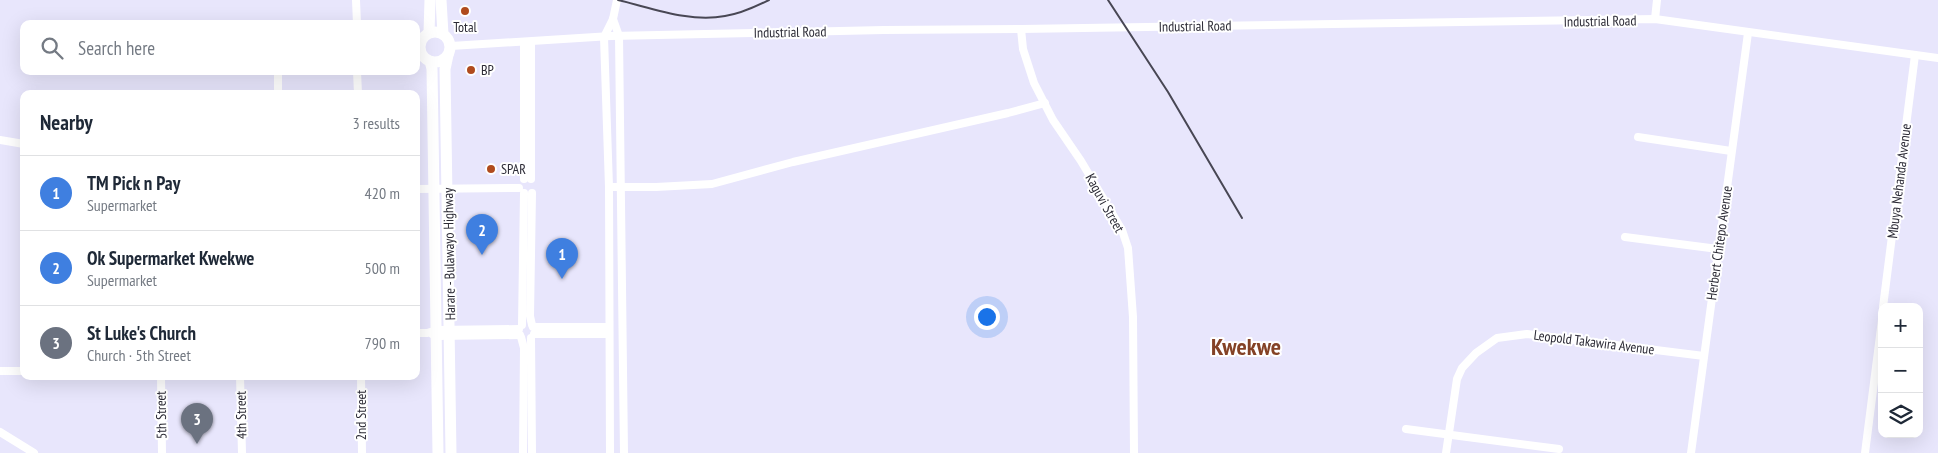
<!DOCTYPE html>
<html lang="en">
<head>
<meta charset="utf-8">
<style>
  :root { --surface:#fff; --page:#f2f2f3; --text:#1f2937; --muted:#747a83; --line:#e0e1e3; --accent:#0f766e }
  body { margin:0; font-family:"PT Sans Narrow",sans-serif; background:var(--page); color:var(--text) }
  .controls { position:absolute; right:15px; bottom:15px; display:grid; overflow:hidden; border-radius:10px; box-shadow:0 5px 20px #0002 }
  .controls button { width:45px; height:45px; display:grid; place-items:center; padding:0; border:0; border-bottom:1px solid var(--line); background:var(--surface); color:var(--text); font:25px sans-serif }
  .you { position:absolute; left:986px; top:316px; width:18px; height:18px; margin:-12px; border:4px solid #fff; border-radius:50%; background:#1a73e8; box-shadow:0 0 0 8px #1a73e833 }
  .badge { display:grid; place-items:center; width:32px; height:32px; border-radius:50%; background:var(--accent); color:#fff; font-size:16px; font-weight:700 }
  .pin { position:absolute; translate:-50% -41px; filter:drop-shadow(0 1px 2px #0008) }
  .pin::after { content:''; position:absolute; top:26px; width:18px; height:15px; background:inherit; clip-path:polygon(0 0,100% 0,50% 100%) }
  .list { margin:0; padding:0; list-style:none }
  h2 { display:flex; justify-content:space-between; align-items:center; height:65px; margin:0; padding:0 20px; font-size:21px }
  h2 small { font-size:16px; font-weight:400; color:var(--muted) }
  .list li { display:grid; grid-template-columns:32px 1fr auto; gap:15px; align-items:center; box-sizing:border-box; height:75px; padding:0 20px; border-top:1px solid var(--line) }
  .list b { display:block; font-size:19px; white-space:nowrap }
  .list p { margin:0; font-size:16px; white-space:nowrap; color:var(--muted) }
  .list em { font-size:16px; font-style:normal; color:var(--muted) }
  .icon { flex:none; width:28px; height:28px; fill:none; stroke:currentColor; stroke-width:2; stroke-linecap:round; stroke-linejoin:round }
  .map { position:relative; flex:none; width:1938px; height:453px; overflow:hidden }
  .search { position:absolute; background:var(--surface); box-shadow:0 5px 20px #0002; left:20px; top:20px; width:400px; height:55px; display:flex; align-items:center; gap:12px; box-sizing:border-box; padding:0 18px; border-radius:10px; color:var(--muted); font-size:19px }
  .panel { position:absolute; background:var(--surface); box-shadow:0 5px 20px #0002; left:20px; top:90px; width:400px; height:290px; border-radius:10px }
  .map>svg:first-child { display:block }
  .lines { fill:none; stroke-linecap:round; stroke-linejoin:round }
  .minor { stroke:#fff; stroke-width:8 }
  .highway { stroke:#fff; stroke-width:11 }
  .rail { stroke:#484754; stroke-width:2 }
  .poi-dot { fill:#b04b1d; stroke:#fff; stroke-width:2 }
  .labels { text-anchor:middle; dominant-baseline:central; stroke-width:4; stroke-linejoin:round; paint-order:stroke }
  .street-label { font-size:14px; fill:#2b2a35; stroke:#fff }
  .poi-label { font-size:14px; fill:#2b2a35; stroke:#fff; text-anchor:start }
  .town-label { font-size:24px; font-weight:bold; fill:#844226; stroke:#fff }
</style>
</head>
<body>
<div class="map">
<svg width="1938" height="453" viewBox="0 0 1938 453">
  <rect width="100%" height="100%" fill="#e8e6fc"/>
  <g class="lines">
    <!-- minor -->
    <g class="minor">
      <polyline points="356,0 357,24"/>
      <polyline points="613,19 619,36 624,453"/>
      <polyline points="1655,19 1657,0"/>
      <polyline points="1021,29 1023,49 1034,83 1053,120 1081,161 1122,230 1128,248 1133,317 1134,453"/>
      <polyline points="531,42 531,179"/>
      <polyline points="451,46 611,36 884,30 1021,29 1655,19 1938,58"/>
      <polyline points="416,47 420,47"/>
      <polyline points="278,71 278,94"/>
      <polyline points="357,71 358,94"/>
      <polyline points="1638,137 1731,151"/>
      <polyline points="0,140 24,144"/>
      <polyline points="524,179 524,42"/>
      <polyline points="609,187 656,187 712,184 793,162 1008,113 1045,103"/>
      <polyline points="416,189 519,188"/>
      <polyline points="532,193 530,316 532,325"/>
      <polyline points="1625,237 1718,249"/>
      <polyline points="1883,307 1915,55"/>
      <polyline points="522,325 524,193"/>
      <polyline points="533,327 609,327"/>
      <polyline points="416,333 427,333 437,330 519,329"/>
      <polyline points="432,334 437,336 520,335"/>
      <polyline points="534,334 609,334"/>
      <polyline points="521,337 524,348 523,453"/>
      <polyline points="531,338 532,453"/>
      <polyline points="0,371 24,371"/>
      <polyline points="161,376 162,453"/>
      <polyline points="240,376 242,453"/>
      <polyline points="361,376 362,453"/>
      <polyline points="1406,429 1559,449"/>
      <polyline points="0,432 34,453"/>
      <polyline points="610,453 609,187 604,37 613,19 617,0"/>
      <polyline points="1446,453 1457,379 1462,368 1476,353 1497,338 1527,334 1704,356"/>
      <polyline points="1691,453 1748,33"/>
      <polyline points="1865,453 1882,320"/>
    </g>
    <!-- highway -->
    <g class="highway">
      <polyline points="441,0 443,34"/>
      <circle cx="435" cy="47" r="15"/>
      <polyline points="429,33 430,0"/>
      <polyline points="448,55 445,69 451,453"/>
      <polyline points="430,61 432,69 438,453"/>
    </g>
    <!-- rail -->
    <g class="rail">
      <path d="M 618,0 C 652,8 690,23 725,16 C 740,14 755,7 769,0"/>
      <polyline points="1108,0 1168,92 1242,218"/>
    </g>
  </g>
  <!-- markers -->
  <g class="poi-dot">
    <circle cx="465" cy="11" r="5"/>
    <circle cx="471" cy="70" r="5"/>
    <circle cx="491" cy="169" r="5"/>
  </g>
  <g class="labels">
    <!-- street labels -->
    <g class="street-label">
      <text transform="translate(1600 21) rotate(-1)">Industrial Road</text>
      <text transform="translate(1195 26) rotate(-1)">Industrial Road</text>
      <text transform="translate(790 32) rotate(-1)">Industrial Road</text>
      <text transform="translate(1899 181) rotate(-83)">Mbuya Nehanda Avenue</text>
      <text transform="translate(1105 203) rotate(61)">Kaguvi Street</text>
      <text transform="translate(1719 243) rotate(-82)">Herbert Chitepo Avenue</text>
      <text transform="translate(449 254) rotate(-91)">Harare - Bulawayo Highway</text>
      <text transform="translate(1594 342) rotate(7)">Leopold Takawira Avenue</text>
      <text transform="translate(161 415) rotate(-91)">5th Street</text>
      <text transform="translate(241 415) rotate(-91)">4th Street</text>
      <text transform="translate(361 415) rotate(-90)">2nd Street</text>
    </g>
    <!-- poi labels -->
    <g class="poi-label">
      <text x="465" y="27" text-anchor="middle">Total</text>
      <text x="481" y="70">BP</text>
      <text x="501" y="169">SPAR</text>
    </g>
    <!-- town labels -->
    <g class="town-label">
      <text x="1246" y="346">Kwekwe</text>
    </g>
  </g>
</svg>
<div class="controls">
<button>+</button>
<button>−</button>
<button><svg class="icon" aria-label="layers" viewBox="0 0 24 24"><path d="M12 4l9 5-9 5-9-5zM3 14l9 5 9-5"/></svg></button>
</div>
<div class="you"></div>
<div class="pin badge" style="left:562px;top:279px;background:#3f7fe0">1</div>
<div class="pin badge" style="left:482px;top:255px;background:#3f7fe0">2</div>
<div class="pin badge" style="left:197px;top:444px;background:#6b7280">3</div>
<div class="search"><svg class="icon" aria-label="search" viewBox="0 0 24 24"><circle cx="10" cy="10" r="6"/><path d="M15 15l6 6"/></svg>Search here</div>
<section class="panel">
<h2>Nearby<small>3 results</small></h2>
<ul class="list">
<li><span class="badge" style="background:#3f7fe0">1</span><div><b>TM Pick n Pay</b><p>Supermarket</p></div><em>420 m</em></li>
<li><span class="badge" style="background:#3f7fe0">2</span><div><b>Ok Supermarket Kwekwe</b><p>Supermarket</p></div><em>500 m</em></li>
<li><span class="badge" style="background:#6b7280">3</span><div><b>St Luke's Church</b><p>Church · 5th Street</p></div><em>790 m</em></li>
</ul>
</section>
</div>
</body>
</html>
